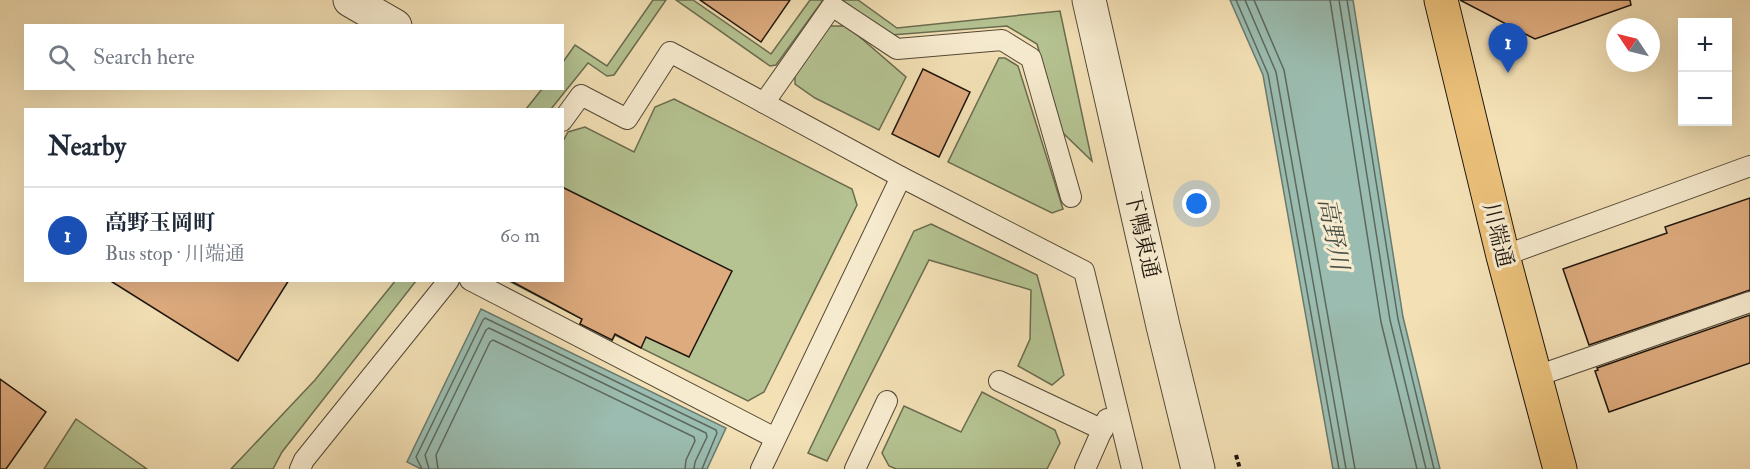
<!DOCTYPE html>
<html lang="en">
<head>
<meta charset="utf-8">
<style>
  :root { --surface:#fff; --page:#f2f2f3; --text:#1f2937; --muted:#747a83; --line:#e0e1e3; --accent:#111827 }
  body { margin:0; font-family:"IM FELL Double Pica","Noto Serif JP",serif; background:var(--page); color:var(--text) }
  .controls { position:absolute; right:18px; top:18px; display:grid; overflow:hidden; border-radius:0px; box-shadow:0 6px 24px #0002 }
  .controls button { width:54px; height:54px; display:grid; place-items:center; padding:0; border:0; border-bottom:2px solid var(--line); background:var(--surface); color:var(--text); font:30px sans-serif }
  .compass { position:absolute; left:1606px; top:18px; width:54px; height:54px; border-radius:50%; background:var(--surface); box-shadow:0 6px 24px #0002; rotate:305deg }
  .you { position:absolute; left:1197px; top:204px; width:21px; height:21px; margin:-15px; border:4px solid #fff; border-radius:50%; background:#1a73e8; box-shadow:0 0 0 9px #1a73e833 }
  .badge { display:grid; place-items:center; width:39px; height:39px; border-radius:50%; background:var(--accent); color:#fff; font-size:20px; font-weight:700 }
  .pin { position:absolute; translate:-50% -50px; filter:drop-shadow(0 2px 3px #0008) }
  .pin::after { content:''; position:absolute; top:32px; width:21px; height:18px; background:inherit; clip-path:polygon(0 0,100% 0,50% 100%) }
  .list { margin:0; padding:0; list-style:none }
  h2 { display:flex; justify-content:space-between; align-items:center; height:78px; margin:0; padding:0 24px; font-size:26px }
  h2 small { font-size:20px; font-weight:400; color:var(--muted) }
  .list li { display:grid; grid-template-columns:39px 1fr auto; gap:18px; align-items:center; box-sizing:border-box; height:96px; padding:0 24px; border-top:2px solid var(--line) }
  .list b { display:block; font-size:22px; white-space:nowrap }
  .list p { margin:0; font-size:20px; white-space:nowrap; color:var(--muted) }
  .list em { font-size:20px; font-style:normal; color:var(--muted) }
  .icon { flex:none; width:33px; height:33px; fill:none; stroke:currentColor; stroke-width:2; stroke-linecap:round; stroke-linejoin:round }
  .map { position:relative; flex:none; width:1750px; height:469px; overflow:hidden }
  .search { position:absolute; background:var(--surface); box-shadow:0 6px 24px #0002; left:24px; top:24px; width:540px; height:66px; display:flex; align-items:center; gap:15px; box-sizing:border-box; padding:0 21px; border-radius:0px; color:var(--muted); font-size:22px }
  .panel { position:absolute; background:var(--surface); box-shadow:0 6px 24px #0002; left:24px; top:108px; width:540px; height:174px; border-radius:0px }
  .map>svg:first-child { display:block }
  .green { fill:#b5c392; stroke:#6a6c4f; stroke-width:1.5 }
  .water { fill:#9bbdb1; stroke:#697a6f; stroke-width:1.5 }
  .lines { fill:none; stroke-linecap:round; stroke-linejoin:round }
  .shore { stroke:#5c695e; stroke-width:1.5 }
  .building { fill:#deab7e; stroke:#1e150c; stroke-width:1.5 }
  .service-casing { stroke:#534836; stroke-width:22 }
  .minor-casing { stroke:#534836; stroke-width:35 }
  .trunk-casing { stroke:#1e150c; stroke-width:35 }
  .path { stroke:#1e150c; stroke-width:4; stroke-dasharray:4.5 3; stroke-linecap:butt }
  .service { stroke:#f7ebcf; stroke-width:20 }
  .minor { stroke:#f7ebcf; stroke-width:33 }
  .trunk { stroke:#eac07a; stroke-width:33 }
  .labels { text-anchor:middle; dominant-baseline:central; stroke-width:6; stroke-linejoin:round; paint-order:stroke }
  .street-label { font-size:22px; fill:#1e150c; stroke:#f7ebcf }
  .water-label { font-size:24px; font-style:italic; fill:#4a5046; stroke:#f7ebcf }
</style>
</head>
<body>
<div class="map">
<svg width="1750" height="469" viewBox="0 0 1750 469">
  <rect width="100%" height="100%" fill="#f3e0b5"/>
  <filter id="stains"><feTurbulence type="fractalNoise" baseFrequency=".00333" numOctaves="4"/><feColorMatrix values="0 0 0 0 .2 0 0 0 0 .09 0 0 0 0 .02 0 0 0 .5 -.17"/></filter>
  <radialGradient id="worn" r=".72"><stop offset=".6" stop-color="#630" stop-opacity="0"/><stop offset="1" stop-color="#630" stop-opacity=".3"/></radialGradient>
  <!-- green -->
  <g class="green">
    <polygon points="653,0 666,0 614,75 607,76 588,63 551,109 526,109 542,89 562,88 563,62 575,45 607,66"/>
    <polygon points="676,0 693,0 771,54 810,0 823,0 776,65 770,66"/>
    <polygon points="842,0 858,0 897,28 1060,11 1092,161 1063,133 1037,44 1007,26 891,35"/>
    <polygon points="829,26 847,26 906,77 879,130 815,98 795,84 795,75"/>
    <polygon points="999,58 1005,58 1018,66 1063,209 1052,213 948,162"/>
    <polygon points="674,99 852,189 857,205 764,392 748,401 615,335 610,345 578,329 582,319 509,281 562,280 562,143 568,132 585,127 634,152 655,107"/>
    <polygon points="931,224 1037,275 1064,375 1052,385 1018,366 1030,339 1031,290 929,260 827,461 808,453 914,231"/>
    <polygon points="396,280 416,281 282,452 273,469 231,469 315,380"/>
    <polygon points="982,392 1055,430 1060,443 1047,469 896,469 889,466 882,453 904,406 961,432"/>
    <polygon points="76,419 147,469 44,469"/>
  </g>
  <!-- water -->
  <g class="water">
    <polygon points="1230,0 1353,0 1403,317 1440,469 1333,469 1263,75"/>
    <polygon points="481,309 726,428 707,469 421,469 407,462"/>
  </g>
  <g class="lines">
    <!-- shore -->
    <g class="shore">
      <polyline points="1236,0 1268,74 1339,469"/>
      <polyline points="1245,0 1276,72 1346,469"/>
      <polyline points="1254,0 1284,70 1355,469"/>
      <polyline points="1330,0 1381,322 1417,469"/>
      <polyline points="1339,0 1390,320 1426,469"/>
      <polyline points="1347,0 1398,319 1434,469"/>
      <polyline points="422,469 416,457 483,320 485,318 716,430 717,433 702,469"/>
      <polyline points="429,469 425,455 486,330 489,328 706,433 707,437 695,462 694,469"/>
      <polyline points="438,469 436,455 490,342 493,340 694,437 695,441 686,460 685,469"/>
    </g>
  </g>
  <!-- building -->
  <g class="building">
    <polygon points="700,0 790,0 761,42"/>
    <polygon points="1460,0 1630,0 1631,5 1535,39"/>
    <polygon points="923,69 970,92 939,157 892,134"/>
    <polygon points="562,187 732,271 689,357 646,337 641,348 615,334 612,340 580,324 582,319 509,280 562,280"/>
    <polygon points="1750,198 1750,290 1589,345 1563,269 1667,233 1665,227"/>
    <polygon points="109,280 289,280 238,361"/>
    <polygon points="1750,315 1750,363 1609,412 1595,371 1598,370 1597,368"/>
    <polygon points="0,379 46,412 6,469 0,469"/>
  </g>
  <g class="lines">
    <defs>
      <g id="service">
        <polyline points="764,103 832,6 897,49 1002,40 1031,58 1071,197"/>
        <polyline points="562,121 581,95 627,119 670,52 901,177 1084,271 1132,469"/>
        <polyline points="1503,256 1750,166"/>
        <polyline points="470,280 775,438"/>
        <polyline points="1534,377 1750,302"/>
        <polyline points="999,381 1103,430"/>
        <polyline points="300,469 304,460 449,280"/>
        <polyline points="761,469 901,177"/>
        <polyline points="855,469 887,401"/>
        <polyline points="1085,469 1107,419"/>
      </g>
      <g id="minor">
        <polyline points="350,0 395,26"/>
        <polyline points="1089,0 1163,326 1198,469"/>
      </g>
      <polyline id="trunk" points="1441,0 1503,256 1560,469"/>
    </defs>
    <!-- service casing -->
    <use href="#service" class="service-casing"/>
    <!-- minor casing -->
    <use href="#minor" class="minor-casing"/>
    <!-- trunk casing -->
    <use href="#trunk" class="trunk-casing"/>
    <!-- path -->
    <polyline class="path" points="1236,455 1240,469"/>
    <!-- service -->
    <use href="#service" class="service"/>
    <!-- minor -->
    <use href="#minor" class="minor"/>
    <!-- trunk -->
    <use href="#trunk" class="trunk"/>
  </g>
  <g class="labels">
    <!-- street labels -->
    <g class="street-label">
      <text transform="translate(1142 235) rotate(77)">下鴨東通</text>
      <text transform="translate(1498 235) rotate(76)">川端通</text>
    </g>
    <!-- water labels -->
    <g class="water-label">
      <text transform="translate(1333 234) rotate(79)">高野川</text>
    </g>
  </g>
  <rect width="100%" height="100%" filter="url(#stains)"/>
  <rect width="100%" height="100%" fill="url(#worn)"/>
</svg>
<div class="controls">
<button>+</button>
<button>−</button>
</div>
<svg class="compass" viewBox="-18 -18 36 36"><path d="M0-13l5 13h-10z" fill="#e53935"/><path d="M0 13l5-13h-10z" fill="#747a83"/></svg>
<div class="you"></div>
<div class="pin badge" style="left:1508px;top:73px;background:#1a4fb4">1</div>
<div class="search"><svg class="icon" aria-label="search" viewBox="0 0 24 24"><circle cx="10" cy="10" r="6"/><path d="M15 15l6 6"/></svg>Search here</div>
<section class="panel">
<h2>Nearby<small></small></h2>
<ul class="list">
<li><span class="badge" style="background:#1a4fb4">1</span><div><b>高野玉岡町</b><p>Bus stop · 川端通</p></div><em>60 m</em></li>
</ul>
</section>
</div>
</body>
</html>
